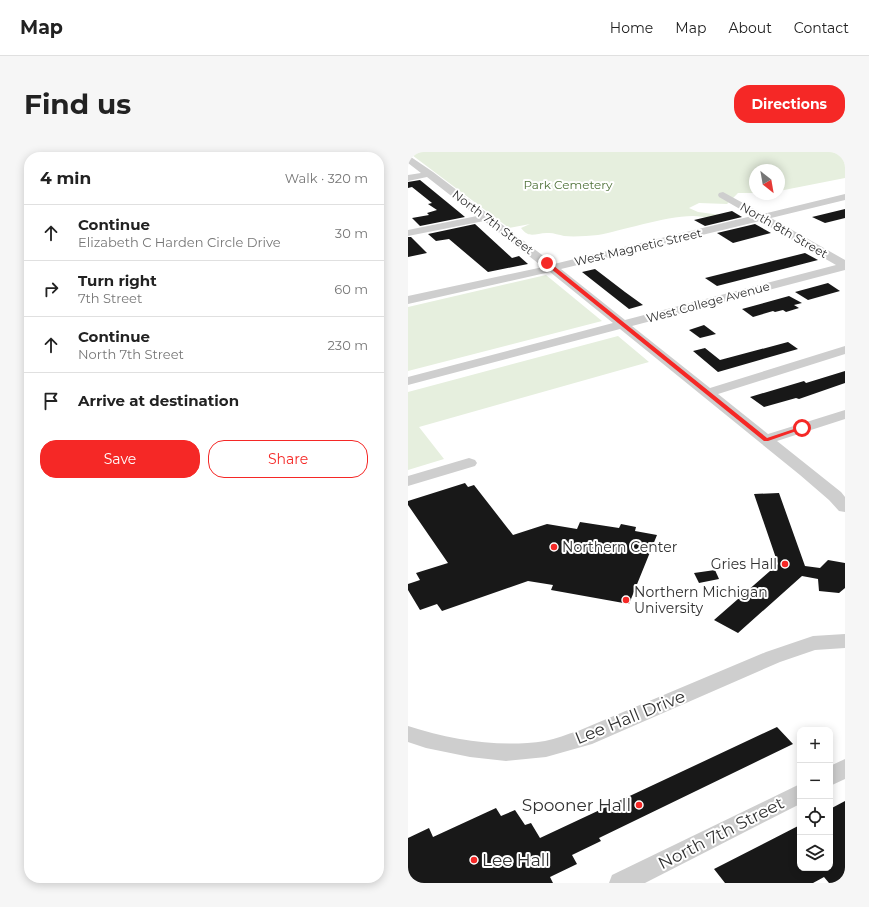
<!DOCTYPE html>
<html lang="en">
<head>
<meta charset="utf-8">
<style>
  :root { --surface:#fff; --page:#f6f6f6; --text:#222; --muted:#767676; --line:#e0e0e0; --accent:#f52826 }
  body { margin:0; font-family:Montserrat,sans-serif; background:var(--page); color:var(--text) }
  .controls { position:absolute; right:12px; bottom:12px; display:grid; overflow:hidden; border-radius:8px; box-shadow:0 2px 10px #0003 }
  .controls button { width:36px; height:36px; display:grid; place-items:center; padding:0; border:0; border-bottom:1px solid var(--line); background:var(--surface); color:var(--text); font:20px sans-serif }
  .compass { position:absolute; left:341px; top:12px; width:36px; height:36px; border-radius:50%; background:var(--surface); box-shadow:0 2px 10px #0003; rotate:149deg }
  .stop { position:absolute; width:12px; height:12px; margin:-9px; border:3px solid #f52826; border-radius:50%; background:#fff }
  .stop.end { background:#f52826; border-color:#fff; box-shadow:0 1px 4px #0008 }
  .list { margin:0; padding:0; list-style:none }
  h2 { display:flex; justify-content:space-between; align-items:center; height:52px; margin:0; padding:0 16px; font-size:17px }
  h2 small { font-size:13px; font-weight:400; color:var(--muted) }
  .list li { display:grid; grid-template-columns:26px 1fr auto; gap:12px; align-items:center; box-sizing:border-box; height:56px; padding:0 16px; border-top:1px solid var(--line) }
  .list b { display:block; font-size:15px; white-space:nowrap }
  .list p { margin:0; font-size:13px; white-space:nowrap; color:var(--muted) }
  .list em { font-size:13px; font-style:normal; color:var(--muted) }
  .actions { display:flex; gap:8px; padding:12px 16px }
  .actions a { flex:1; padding:9px 0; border:1px solid var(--accent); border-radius:16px; text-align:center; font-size:14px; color:var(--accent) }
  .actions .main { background:var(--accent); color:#fff }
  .icon { flex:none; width:22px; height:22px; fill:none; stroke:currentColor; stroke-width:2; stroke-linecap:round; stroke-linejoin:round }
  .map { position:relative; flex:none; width:437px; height:731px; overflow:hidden; border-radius:16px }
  header { display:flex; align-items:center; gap:24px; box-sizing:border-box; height:56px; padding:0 20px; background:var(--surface); border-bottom:1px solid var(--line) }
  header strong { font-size:19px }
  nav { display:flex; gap:22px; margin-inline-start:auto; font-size:14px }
  .intro { display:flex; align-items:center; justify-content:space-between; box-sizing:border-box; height:96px; padding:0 24px }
  h1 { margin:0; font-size:28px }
  .button { padding:10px 18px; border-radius:16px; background:var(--accent); color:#fff; font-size:14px; font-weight:700 }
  main { display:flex; gap:24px; padding:0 24px }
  aside { flex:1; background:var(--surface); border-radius:16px; box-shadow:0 2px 10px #0003 }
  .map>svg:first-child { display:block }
  .green { fill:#e6efde }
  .building { fill:#181818 }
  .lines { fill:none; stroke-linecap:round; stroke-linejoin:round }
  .minor { fill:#cecece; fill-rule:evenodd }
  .route { fill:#f52826 }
  .poi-dot { fill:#f52826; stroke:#fff; stroke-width:1.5 }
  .labels { text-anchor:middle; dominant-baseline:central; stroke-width:4; stroke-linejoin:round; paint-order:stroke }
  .far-park-label { font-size:12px; fill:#4f7239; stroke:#fff }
  .far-street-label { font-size:12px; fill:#313131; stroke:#fff }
  .poi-label { font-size:14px; fill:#313131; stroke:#fff; text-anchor:start }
  .near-street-label { font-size:17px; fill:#313131; stroke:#fff }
  .near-poi-label { font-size:17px; fill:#313131; stroke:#fff; text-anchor:end }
</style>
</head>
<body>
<header>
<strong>Map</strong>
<nav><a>Home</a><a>Map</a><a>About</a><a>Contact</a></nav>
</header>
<div class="intro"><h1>Find us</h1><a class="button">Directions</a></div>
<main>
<aside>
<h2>4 min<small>Walk · 320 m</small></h2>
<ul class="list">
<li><svg class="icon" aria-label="ahead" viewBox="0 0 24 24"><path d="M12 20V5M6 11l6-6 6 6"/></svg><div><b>Continue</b><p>Elizabeth C Harden Circle Drive</p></div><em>30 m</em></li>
<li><svg class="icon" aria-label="right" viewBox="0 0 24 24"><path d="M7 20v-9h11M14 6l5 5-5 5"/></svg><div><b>Turn right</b><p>7th Street</p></div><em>60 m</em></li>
<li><svg class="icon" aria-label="ahead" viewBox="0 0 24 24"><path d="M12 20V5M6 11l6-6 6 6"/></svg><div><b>Continue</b><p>North 7th Street</p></div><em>230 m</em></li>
<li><svg class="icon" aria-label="arrive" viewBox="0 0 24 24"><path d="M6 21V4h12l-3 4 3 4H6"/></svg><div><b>Arrive at destination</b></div></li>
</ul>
<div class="actions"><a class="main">Save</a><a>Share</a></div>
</aside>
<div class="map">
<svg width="437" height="731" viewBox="0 0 437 731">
  <rect width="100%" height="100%" fill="#fff"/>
  <!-- green -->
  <g class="green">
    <path d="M 0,0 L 437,0 L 437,26 L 371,39 L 371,18 L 347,18 L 347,41 L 330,41 L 319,52 L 291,51 L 281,56 L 290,60 L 313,63 L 301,67 C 279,56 216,79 190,83 C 179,84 166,85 156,84 C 151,83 146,81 141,81 C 128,80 122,88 113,76 L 122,72 L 101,76 Z"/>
    <polygon points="138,123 194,169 0,219 0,155"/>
    <polygon points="210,184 241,210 11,275 36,307 0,318 0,240"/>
  </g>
  <!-- building -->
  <g class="building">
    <polygon points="12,28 51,60 57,65 12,74 4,66 21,63 19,61 29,58 20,52 24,51 4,35 0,36 0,30"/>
    <polygon points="437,57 437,66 417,71 404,65"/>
    <polygon points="324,59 334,65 297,74 286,68"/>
    <polygon points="67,72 104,106 111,104 120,112 80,120 41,87 28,89 20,82"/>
    <polygon points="347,72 363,81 325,91 309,81"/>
    <polygon points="0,85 3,85 19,101 0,105"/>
    <polygon points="397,101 410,108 309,134 297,126"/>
    <polygon points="187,117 217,140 235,153 221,157 174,120"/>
    <polygon points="420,131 432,139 400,148 387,140"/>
    <polygon points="381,144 394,151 386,153 391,156 378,160 375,158 367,160 365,159 345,165 334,157"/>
    <polygon points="296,173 308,182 292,186 281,178"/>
    <polygon points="380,190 390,197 310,220 285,199 297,196 312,208"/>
    <polygon points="437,219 437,231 391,247 388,246 356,255 342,245 396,229 398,231"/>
    <polygon points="57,331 60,335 66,333 105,383 139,372 169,377 172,370 211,376 213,372 228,375 227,379 249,383 221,452 143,438 145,433 120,429 34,459 29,452 12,458 0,438 0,432 12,428 8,421 40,411 0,353 0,349"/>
    <polygon points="371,341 397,414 412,416 420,408 437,411 437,436 431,441 411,439 410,427 394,424 330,481 306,468 370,412 346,342"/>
    <polygon points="307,418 311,427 291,431 286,421"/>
    <polygon points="369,575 385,592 191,686 193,689 164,703 169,712 142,725 145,731 0,731 0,686 21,676 25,685 88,656 93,664 107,658 117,673 123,671 132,686"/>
    <polygon points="437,649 437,731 421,731 416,725 405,731 317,731 306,717 392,673 392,716 422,716 422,657"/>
  </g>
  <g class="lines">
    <!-- minor -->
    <g class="minor">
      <path d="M 0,3 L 25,20 L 146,112 L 344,64 L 311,45 L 310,43 L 311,41 L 315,40 L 355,62 L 437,42 L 437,48 L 363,66 L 437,108 L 437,118 L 224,174 L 302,236 L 437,194 L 437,202 L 310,242 L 360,282 L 437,258 L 437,267 L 369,289 L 433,340 L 437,345 L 437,360 L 431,359 L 421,348 L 392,323 L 212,177 L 0,233 L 0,225 L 205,171 L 142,120 L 0,152 L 0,144 L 135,115 L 76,69 L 0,84 L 0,78 L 69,64 L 19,25 L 0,29 L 0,23 L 13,21 L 0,11 ZM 352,69 L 428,113 L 217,168 L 153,117 Z"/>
      <polygon points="61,306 67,308 69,311 67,314 0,334 0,324"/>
      <path d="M 437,482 L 437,496 L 407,498 L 372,510 L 184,592 L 138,605 L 98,609 L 62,605 L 18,596 L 0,590 L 0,574 C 44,588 91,596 137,589 C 148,587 159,582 170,579 L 358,500 L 405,484 Z"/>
      <polygon points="437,607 437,627 422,634 422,614"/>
      <polygon points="392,632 392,652 237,731 201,731 204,723"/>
    </g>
  </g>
  <!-- route -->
  <polygon class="route" points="137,110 141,110 359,286 392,275 397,276 360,289 356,289 137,112"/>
  <!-- markers -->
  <g class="poi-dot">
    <circle cx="146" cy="395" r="4"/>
    <circle cx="377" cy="412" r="4"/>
    <circle cx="218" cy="448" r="4"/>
    <circle cx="231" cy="653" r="4"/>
    <circle cx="66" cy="708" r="4"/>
  </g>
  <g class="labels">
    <!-- far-park labels -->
    <g class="far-park-label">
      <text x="160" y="32">Park Cemetery</text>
    </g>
    <!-- far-street labels -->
    <g class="far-street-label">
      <text transform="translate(85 70) rotate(37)">North 7th Street</text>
      <text transform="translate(376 78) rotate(30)">North 8th Street</text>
      <text transform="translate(230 95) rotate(-13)">West Magnetic Street</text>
      <text transform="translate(300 150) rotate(-15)">West College Avenue</text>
    </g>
    <!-- poi labels -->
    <g class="poi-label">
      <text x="154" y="395">Northern Center</text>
      <text x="369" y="412" text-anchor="end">Gries Hall</text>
      <text x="226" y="440">Northern Michigan<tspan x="226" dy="16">University</tspan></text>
    </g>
    <!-- near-street labels -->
    <g class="near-street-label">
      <text transform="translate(222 565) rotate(-22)">Lee Hall Drive</text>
      <text transform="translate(313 681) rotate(-27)">North 7th Street</text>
    </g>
    <!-- near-poi labels -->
    <g class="near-poi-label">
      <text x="223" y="653">Spooner Hall</text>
      <text x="74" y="708" text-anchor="start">Lee Hall</text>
    </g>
  </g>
</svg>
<div class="controls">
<button>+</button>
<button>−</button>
<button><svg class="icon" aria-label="locate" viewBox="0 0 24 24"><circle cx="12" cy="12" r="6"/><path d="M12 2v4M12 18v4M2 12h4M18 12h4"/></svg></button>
<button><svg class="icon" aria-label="layers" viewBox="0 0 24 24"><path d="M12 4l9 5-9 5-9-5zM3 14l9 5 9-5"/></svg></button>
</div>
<svg class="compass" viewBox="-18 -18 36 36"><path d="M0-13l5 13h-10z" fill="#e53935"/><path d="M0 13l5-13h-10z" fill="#767676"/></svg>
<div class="stop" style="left:394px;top:276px"></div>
<div class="stop end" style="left:139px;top:111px"></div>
</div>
</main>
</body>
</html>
